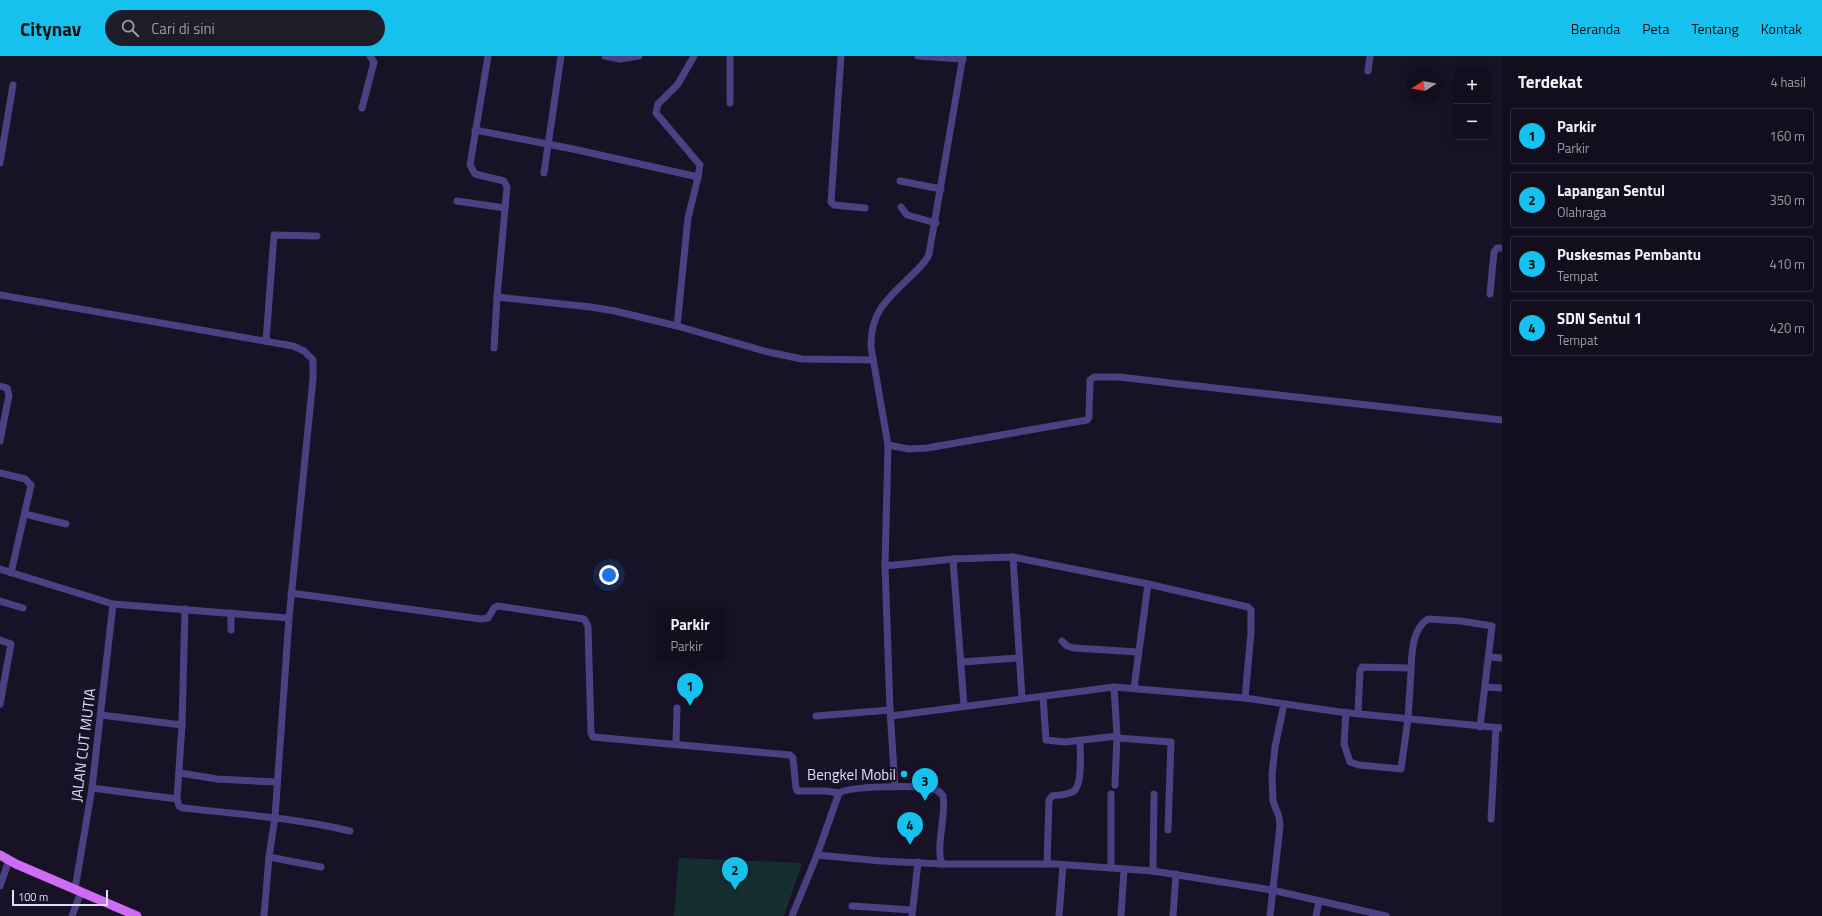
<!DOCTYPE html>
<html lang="id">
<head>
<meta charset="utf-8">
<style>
  :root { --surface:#120e1d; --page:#1f1c2a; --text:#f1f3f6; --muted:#9c9ca4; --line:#312e3b; --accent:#16c1ed }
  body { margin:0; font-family:"Titillium Web",sans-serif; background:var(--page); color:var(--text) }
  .controls { position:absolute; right:12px; top:12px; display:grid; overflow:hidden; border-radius:4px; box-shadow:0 2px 10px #0003 }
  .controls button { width:36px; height:36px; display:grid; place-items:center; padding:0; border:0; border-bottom:1px solid var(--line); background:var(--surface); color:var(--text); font:20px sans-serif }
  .compass { position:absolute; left:1406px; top:12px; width:36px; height:36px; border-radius:50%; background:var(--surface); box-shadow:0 2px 10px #0003; rotate:259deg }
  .scale { position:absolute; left:12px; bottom:10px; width:96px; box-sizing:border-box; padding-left:4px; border:2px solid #e3dbfc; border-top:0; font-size:11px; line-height:14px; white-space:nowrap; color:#e3dbfc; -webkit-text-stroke:3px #181227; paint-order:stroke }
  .you { position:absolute; left:609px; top:519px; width:14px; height:14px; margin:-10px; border:3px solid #fff; border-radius:50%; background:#1a73e8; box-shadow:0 0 0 6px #1a73e833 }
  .badge { display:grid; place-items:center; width:26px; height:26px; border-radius:50%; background:var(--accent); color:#111; font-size:13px; font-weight:700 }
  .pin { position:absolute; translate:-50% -33px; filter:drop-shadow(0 1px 2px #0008) }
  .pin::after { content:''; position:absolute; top:21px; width:14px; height:12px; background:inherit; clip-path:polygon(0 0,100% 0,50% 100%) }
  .popup { position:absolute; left:656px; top:552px; width:68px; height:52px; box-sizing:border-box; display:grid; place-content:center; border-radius:4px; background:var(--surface); filter:drop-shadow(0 1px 3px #0005); font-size:13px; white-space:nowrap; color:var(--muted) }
  .popup b { font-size:15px; color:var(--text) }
  .popup::after { content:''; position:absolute; left:50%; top:100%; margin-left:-8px; border:8px solid transparent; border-top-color:var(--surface) }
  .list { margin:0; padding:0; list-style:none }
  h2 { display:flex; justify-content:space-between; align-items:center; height:52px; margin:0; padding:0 16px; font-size:17px }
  h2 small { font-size:13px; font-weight:400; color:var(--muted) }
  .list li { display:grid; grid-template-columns:26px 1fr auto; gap:12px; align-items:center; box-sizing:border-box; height:56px; margin:0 8px 8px; padding:0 8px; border:1px solid var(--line); border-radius:4px }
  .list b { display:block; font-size:15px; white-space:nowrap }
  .list p { margin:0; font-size:13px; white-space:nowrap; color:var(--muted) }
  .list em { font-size:13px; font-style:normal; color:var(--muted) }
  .icon { flex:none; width:22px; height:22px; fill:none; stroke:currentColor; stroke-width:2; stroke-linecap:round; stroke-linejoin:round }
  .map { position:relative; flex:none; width:1502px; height:860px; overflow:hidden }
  header { display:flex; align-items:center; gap:24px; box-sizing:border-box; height:56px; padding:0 20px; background:var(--accent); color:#111 }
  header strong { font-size:19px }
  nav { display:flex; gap:22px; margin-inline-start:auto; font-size:14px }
  .search { width:280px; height:36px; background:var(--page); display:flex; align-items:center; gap:10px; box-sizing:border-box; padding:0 14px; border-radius:22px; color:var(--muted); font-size:15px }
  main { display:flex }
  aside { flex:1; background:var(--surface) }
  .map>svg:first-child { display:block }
  .green { fill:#152f31 }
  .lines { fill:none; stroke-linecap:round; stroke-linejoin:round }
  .minor { stroke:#4a4183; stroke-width:7 }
  .major { stroke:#cf6bf4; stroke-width:9 }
  .poi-dot { fill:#16c1ed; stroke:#181227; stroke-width:1.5 }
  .labels { text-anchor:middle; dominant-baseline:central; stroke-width:4; stroke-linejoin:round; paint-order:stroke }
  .street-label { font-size:15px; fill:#e3dbfc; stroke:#181227 }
  .poi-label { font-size:15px; fill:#e3dbfc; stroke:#181227; text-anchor:end }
</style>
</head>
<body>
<header>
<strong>Citynav</strong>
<div class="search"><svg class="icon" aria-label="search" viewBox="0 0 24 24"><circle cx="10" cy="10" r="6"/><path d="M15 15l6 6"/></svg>Cari di sini</div>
<nav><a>Beranda</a><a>Peta</a><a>Tentang</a><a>Kontak</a></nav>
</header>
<main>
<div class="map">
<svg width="1502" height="860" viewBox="0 0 1502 860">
  <rect width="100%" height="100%" fill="#181227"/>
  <!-- green -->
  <polygon class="green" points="679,802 802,807 784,860 674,860"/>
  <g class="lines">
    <!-- minor -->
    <g class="minor">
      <polyline points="488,0 470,109 475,118 504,125 507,131 497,241 494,292"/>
      <polyline points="605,0 620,3 639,0"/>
      <polyline points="694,0 678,28 658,48 656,57 700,109 698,121"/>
      <polyline points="730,0 730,47"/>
      <polyline points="841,0 831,146 834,149 865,152"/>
      <polyline points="918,0 963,3"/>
      <polyline points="1368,15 1370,0"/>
      <polyline points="362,52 374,6 370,0"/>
      <polyline points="475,74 573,93 698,121 688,162 677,270"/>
      <polyline points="0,107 13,29"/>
      <polyline points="544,117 561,0"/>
      <polyline points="900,125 941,133"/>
      <polyline points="457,145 505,152"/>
      <polyline points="901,151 907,159 936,167"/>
      <polyline points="1490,238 1494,196 1497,192 1502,192"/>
      <polyline points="0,239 293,290 304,295 313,304 313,323 289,562 275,761 269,801 264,860"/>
      <polyline points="497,241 591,251 615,255 677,270 768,296 802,303 873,304"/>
      <polyline points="266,285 274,179 317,180"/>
      <polyline points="0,330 7,332 9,339 0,385"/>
      <polyline points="888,389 909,393 927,392 1087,364 1089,361 1090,324 1094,321 1119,321 1179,328 1502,364"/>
      <polyline points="0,417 25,423 31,429 11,517"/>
      <polyline points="25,458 66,468"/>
      <polyline points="1013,501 1022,642"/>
      <polyline points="953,503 964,650"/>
      <polyline points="885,510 953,503 1013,501 1148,528 1248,551 1251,554 1251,577 1245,642"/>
      <polyline points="0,513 113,548 289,562"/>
      <polyline points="291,537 481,563 488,562 494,552 498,550 584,563 588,570 591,677 593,681 790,699 793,702 796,732 797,735 826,735 839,737"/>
      <polyline points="0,545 23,552"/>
      <path d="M 185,553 L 182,669 L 177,743 L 179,750 L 183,752 C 239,758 295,762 350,775"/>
      <polyline points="231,574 231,557"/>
      <polyline points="0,584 11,588 0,648"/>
      <polyline points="1062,585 1067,590 1074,592 1138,596"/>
      <polyline points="1489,601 1502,602"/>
      <polyline points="961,606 1019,602"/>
      <path d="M 1411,613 C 1412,596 1412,573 1428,563 L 1461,565 L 1492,570 L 1480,671"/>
      <polyline points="1114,631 1117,680 1115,729"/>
      <polyline points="1485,631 1502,632"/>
      <polyline points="1134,632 1148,528"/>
      <polyline points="1043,641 1046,684 1065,686 1117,680"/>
      <polyline points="1346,656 1344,688 1350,706 1359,709 1401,713 1408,663 1411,616 1410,612 1362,611 1360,615 1358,657"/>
      <polyline points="101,659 182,669"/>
      <polyline points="816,660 890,654"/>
      <polyline points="891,660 1114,631 1245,642 1340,656 1502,672"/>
      <polyline points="1117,682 1171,686 1168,774"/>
      <polyline points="676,688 677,652"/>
      <polyline points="180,717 217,723 276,726"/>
      <path d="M 895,731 L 890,654 L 885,510 L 888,389 L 871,291 C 870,254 890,241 914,217 C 920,211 926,206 929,198 L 963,0"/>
      <polyline points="92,732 177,743"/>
      <polyline points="1111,738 1111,812"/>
      <polyline points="1491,763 1496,672"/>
      <polyline points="817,799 881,805 943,808"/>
      <polyline points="269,801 321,811"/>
      <path d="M 1047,808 L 1049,744 L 1052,740 C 1058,739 1069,739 1074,735 C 1083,728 1080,695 1080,684"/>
      <polyline points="1153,815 1154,738"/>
      <polyline points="0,830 9,804"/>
      <polyline points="75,833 92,732 113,548"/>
      <polyline points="852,850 912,854"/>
      <polyline points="72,860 81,836"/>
      <path d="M 792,860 L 817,799 L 839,737 C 849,730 919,729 933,733 C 937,734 941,737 943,740 C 947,756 934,798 943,808 L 1055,808 L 1153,815 L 1272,834 L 1386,860"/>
      <polyline points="912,860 918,806"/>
      <polyline points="1059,860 1063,809"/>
      <polyline points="1121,860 1124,813"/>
      <polyline points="1173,860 1176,818"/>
      <polyline points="1270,860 1280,770 1279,761 1273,745 1272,719 1275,691 1284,648"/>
      <polyline points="1316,860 1319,845"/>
    </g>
    <!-- major -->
    <polyline class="major" points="0,799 16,808 137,860"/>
  </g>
  <!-- markers -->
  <circle class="poi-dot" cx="904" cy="718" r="4"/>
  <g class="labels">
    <!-- street labels -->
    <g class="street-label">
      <text transform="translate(83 689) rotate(-83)">JALAN CUT MUTIA</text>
    </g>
    <!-- poi labels -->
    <g class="poi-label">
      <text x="896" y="718">Bengkel Mobil</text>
    </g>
  </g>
</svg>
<div class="controls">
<button>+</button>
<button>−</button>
</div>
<svg class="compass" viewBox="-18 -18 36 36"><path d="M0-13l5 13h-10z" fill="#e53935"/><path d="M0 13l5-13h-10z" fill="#9c9ca4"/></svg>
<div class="scale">100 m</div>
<div class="you"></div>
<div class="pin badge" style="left:690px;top:650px">1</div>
<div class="popup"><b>Parkir</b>Parkir</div>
<div class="pin badge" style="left:735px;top:834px">2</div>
<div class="pin badge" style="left:925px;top:745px">3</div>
<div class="pin badge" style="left:910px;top:789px">4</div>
</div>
<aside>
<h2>Terdekat<small>4 hasil</small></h2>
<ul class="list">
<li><span class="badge">1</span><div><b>Parkir</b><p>Parkir</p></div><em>160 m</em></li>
<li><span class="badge">2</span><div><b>Lapangan Sentul</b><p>Olahraga</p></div><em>350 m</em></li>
<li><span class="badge">3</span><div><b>Puskesmas Pembantu</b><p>Tempat</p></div><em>410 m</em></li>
<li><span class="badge">4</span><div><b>SDN Sentul 1</b><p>Tempat</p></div><em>420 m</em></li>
</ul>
</aside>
</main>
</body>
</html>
